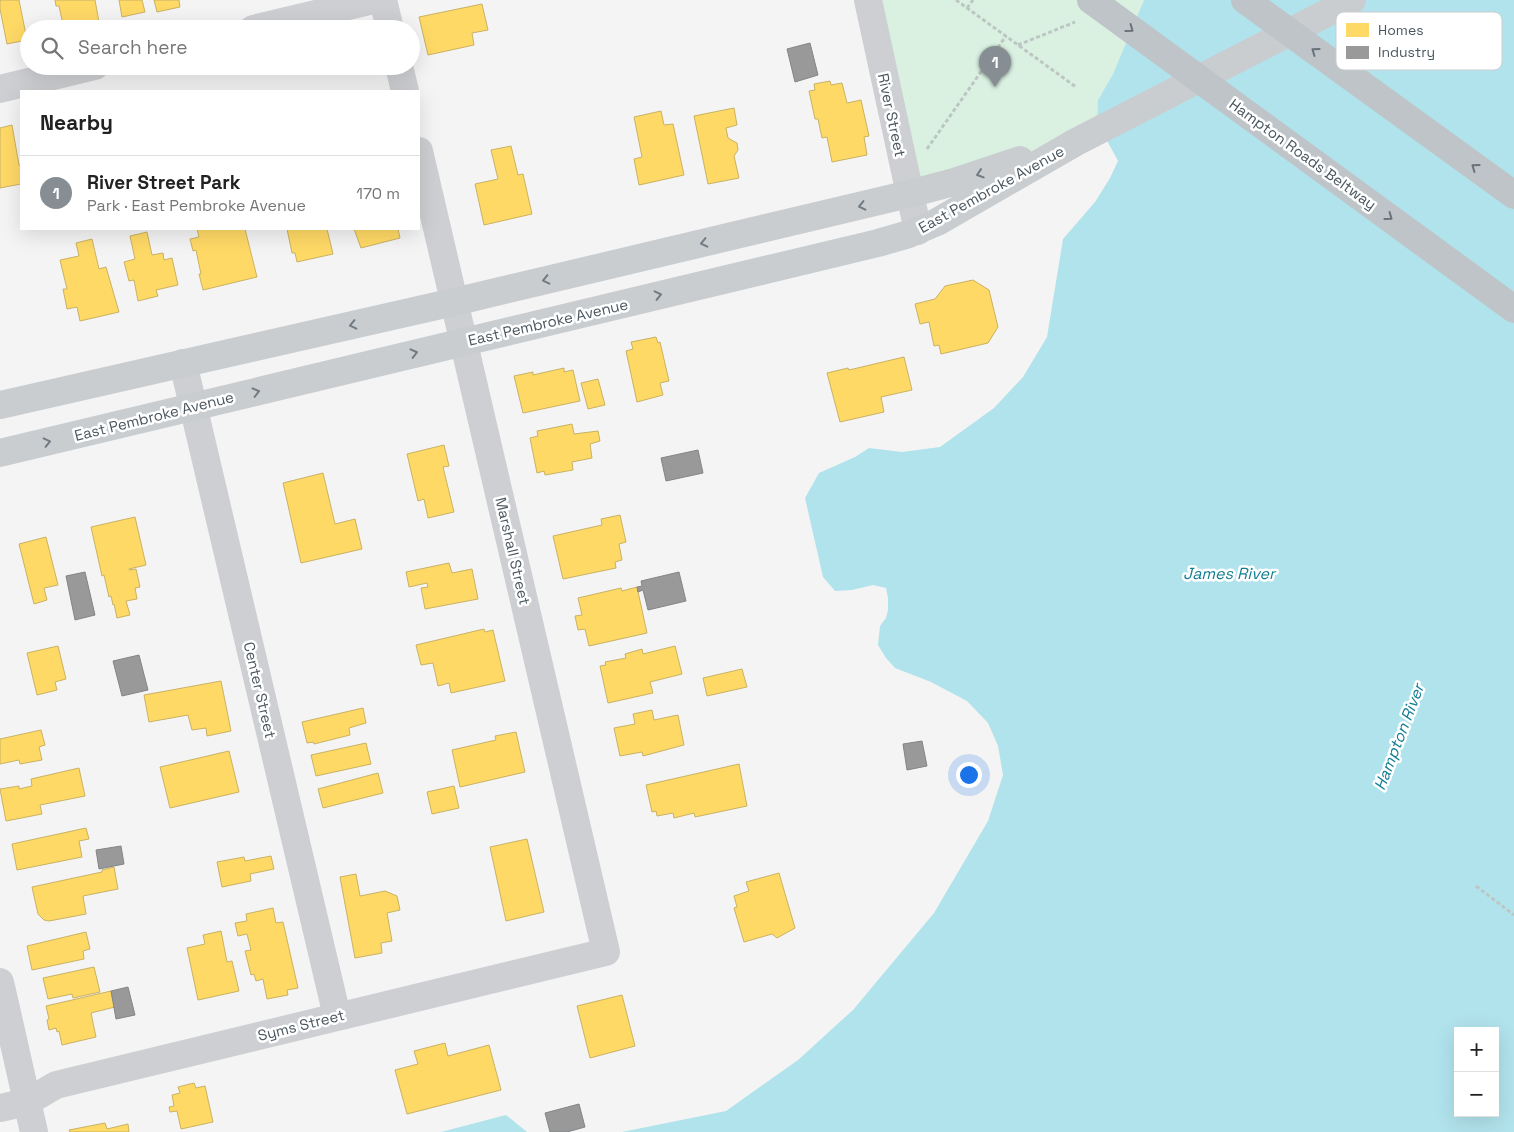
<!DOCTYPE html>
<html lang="en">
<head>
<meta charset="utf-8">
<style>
  :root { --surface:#fff; --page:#f2f2f2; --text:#222; --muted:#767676; --line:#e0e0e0; --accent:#868e94 }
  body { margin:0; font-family:"Space Grotesk",sans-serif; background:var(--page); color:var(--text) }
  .controls { position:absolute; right:15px; bottom:15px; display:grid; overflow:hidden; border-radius:0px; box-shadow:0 5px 20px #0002 }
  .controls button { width:45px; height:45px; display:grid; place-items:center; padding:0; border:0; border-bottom:1px solid var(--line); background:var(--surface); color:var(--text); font:25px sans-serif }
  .you { position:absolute; left:968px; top:774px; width:18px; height:18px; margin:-12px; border:4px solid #fff; border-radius:50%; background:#1a73e8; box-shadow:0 0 0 8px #1a73e833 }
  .badge { display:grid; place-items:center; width:32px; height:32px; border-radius:50%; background:var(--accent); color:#fff; font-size:16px; font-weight:700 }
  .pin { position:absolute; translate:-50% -41px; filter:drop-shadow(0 1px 2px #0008) }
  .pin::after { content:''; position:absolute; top:26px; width:18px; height:15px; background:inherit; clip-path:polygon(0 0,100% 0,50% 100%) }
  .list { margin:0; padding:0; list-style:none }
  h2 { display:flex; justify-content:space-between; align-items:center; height:65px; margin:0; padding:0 20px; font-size:21px }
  h2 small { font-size:16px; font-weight:400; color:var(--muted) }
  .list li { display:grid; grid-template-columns:32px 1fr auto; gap:15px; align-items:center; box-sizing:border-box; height:75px; padding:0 20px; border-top:1px solid var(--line) }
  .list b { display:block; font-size:19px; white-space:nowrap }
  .list p { margin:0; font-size:16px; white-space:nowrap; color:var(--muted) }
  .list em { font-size:16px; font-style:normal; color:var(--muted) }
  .icon { flex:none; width:28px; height:28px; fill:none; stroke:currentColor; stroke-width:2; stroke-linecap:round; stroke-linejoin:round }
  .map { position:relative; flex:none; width:1514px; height:1132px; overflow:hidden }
  .search { position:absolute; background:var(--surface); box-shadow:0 5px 20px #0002; left:20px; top:20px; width:400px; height:55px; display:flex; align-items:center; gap:12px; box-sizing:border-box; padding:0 18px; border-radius:28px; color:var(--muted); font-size:19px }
  .panel { position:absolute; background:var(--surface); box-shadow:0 5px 20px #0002; left:20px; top:90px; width:400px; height:140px; border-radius:0px }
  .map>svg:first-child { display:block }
  .green { fill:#daf1e2 }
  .water { fill:#b1e3ec; fill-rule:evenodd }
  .homes { fill:#ffd966; stroke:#c9b264 }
  .industry { fill:#999; stroke:#828588 }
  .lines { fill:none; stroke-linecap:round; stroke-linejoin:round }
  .path { stroke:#bcc7c3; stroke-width:3; stroke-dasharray:4 2.5; stroke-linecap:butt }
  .minor { stroke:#cdcfd2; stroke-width:28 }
  .major { stroke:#cacdd0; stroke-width:28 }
  .highway { stroke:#bec4c8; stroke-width:28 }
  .oneway { stroke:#68727a }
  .oneway2 { stroke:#717a82 }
  .labels { text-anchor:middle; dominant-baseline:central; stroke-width:5; stroke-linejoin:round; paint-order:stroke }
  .street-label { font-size:15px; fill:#4b5760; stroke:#fff }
  .water-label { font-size:16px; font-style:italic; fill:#137f93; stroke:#fff }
  .key { fill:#fff; stroke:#c9cdcf; stroke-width:1 }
  .key-label { font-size:14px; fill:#4b5760 }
</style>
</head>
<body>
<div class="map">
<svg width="1514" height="1132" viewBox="0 0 1514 1132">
  <rect width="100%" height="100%" fill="#f4f4f4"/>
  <!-- green -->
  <polygon class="green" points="865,0 1144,0 1113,74 1098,100 1097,122 1035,153 909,197"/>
  <!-- water -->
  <g class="water">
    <path d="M 1144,0 L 1514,0 L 1514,1132 L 622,1132 L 726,1111 L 798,1060 L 853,1010 L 934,913 L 988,821 L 1003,775 L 998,746 L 988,723 L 967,701 L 931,682 L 895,668 L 886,658 L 878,645 L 880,626 L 886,618 L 888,610 L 888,598 L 886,588 L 873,585 L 852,590 L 835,591 L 823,577 L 805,498 L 819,473 L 855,457 L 869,448 L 902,452 L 940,447 L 994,408 L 1023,377 L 1047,337 L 1063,239 L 1095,202 L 1110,178 L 1118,161 L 1097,122 L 1098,100 L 1113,74 ZM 1458,1031 L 1495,1031 L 1495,1113 L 1458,1113 Z"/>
    <polygon points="506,1115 527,1132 441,1132"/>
  </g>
  <!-- homes -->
  <g class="homes">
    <polygon points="0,0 19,0 27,40 7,44 0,9"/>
    <polygon points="55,0 95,0 99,22 64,29 59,6 56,6"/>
    <polygon points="119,0 142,0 145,12 122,17"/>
    <polygon points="154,0 179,0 180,7 157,12"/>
    <polygon points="482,4 488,30 472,33 474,45 428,55 419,17"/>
    <polygon points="830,81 831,85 842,83 847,103 861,100 869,136 864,137 867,155 832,162 827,137 822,138 818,119 815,119 809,91 815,90 814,84"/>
    <polygon points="734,108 737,125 726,128 728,138 737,143 738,150 734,156 739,178 708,184 694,116"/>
    <polygon points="661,111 664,125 673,124 684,175 639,185 634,159 642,157 634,117"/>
    <polygon points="12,125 19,165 21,165 21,184 0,188 0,128"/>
    <polygon points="511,146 518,175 523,174 532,214 484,225 475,184 498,179 491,150"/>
    <polygon points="197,229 245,229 257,277 203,290 199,274 201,274 196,250 193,251 190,239 199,237"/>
    <polygon points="287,229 327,229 333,254 297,262 295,253 292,253"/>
    <polygon points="354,229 398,229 400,238 361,248"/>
    <polygon points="147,232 152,255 163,253 164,260 172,258 178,285 156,290 158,296 138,301 134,280 129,281 124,262 135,259 130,236"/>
    <polygon points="92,239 99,269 106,267 119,312 80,321 77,307 67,309 63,289 67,289 60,260 79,256 76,243"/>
    <polygon points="973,280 989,290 998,327 988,343 941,354 939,345 934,346 929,322 920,324 915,304 935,299 945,286"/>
    <polygon points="656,337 658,343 660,342 669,381 660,383 663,395 637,402 626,351 633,349 631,342"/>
    <polygon points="904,357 912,390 881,397 884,412 840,422 827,373 848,368 849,370"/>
    <polygon points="564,368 564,372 573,370 580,401 523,413 514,376 533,372 533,375"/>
    <polygon points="598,379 605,405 588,409 581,383"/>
    <polygon points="572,424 574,434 598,431 600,441 590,444 592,458 572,462 573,470 545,475 544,471 537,473 530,438 538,436 537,431"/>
    <polygon points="444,445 449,466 443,467 454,512 428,518 424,499 418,501 407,454"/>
    <polygon points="323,473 335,524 355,519 362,549 301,563 283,483"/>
    <polygon points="620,515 626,542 619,544 622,560 615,562 616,568 563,579 553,536 602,525 601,519"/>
    <polygon points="135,517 146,565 129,569 129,570 136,569 140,587 135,588 137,599 126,601 130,615 117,618 114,604 113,605 111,596 109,597 104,575 102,576 91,527"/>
    <polygon points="46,537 58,585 44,588 47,600 34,604 19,544"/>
    <polygon points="449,563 452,573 472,569 478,599 425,609 421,588 428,587 427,583 409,587 406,572"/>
    <polygon points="637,587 647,633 589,646 585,629 578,630 575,616 582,615 578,598 621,588 622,591"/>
    <polygon points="484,629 485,632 493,630 505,681 451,693 449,683 438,686 433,663 421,665 416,645"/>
    <polygon points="58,646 66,679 55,682 57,690 37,695 27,653"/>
    <polygon points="675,646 682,674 650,682 653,693 608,703 600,666 606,665 605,662 626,658 625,654 642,649 643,654"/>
    <polygon points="742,669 747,687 707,696 703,678"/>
    <polygon points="221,681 231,731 207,736 206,728 192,730 188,715 149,722 144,695"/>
    <polygon points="363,708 366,723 349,728 350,735 314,744 313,742 307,743 302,722"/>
    <polygon points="652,710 654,720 678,715 684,745 643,756 642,752 620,756 614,728 635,724 633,714"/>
    <polygon points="41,730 45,745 39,747 42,760 20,764 19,760 0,764 0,739"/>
    <polygon points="516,732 525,772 460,787 452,750 496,740 495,736"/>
    <polygon points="366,743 371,764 316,776 311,755"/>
    <polygon points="229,751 239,792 170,808 160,767"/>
    <polygon points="739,764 747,806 695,817 694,813 674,818 673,813 657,816 656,811 652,812 646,785"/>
    <polygon points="79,768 85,796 40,805 42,814 6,821 0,789 19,786 19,789 32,786 31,779"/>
    <polygon points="378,773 383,793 323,808 318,789"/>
    <polygon points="454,786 459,808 432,814 427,792"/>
    <polygon points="86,828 89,839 79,841 82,857 17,870 12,844"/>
    <polygon points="527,839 544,912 506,921 490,847"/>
    <polygon points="271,856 274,869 250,874 251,881 222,887 217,862 244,857 245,861"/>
    <polygon points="114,867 118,889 83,896 86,914 49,921 44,920 38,914 32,887 102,872 102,870"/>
    <polygon points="779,873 795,928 777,938 772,934 744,942 734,908 737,907 734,896 749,891 746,882"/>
    <polygon points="356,874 360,896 385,891 397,896 400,910 387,913 392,941 381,943 382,953 355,958 340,877"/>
    <polygon points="273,908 276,923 283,922 298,988 287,990 288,995 267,999 263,979 256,981 254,974 251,975 245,951 251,950 247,934 238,936 235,923 247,921 246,914"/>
    <polygon points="221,931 227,962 232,961 239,991 198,1000 187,948 205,944 203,935"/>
    <polygon points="86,932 90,949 83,951 84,959 32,970 27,946"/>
    <polygon points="94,967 100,992 73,998 72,994 48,999 43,978"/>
    <polygon points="111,991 115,1007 91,1013 96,1037 62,1045 59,1031 57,1032 56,1028 49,1030 47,1020 49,1019 46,1006"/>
    <polygon points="622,995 635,1046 590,1058 577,1006"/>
    <polygon points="445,1043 448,1056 489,1045 501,1090 407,1114 395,1070 418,1064 414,1051"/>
    <polygon points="194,1083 196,1088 205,1086 213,1122 181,1129 177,1111 170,1112 169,1107 174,1106 172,1095 180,1093 178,1087"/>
    <polygon points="105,1123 107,1129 128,1124 129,1132 70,1132 69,1130"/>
  </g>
  <!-- industry -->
  <g class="industry">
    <polygon points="810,43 818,75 795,82 787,49"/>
    <polygon points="698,450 703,473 666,481 661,458"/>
    <polygon points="85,572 95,615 75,620 66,576"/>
    <polygon points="679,572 686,601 648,610 643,590 638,592 637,587 642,586 641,581"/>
    <polygon points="139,655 148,690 122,696 113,661"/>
    <polygon points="922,741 927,766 907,770 903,744"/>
    <polygon points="121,846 124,864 99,869 96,850"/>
    <polygon points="128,987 135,1015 116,1019 111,991"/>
    <polygon points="579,1104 585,1127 567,1132 550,1132 545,1113"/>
  </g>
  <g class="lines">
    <!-- path -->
    <g class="path">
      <polyline points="956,0 1076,87"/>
      <polyline points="967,8 973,0"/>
      <polyline points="1018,45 1075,22"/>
      <polyline points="927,149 1006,36"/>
      <polyline points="1476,886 1514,915"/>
    </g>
    <!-- minor -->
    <g class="minor">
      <polyline points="383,0 390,29"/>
      <polyline points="868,0 918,231"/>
      <polyline points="253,29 374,0"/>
      <polyline points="399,66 405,91"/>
      <polyline points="0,89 95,66"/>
      <polyline points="183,363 337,1016"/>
      <polyline points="0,982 34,1132"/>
      <polyline points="0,1108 27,1102 56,1085 606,952 419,151"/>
    </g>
    <!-- major -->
    <g class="major">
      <polyline points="0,405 454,302 909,194 954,182 1020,160"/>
      <polyline points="0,453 878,243 909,234 937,222 1076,142 1352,0"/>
    </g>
    <!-- highway -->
    <g class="highway">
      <polyline points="1091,0 1514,309"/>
      <polyline points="1245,0 1514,195"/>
    </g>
  </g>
  <!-- one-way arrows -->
  <defs><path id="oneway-chevron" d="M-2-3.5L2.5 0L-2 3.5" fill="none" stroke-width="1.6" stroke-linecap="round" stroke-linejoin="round" transform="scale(1.25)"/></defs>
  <g class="oneway">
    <use href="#oneway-chevron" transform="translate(1130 29) rotate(36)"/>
    <use href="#oneway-chevron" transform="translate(1315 51) rotate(-144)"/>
    <use href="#oneway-chevron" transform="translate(1475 167) rotate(-144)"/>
    <use href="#oneway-chevron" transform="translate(1389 217) rotate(36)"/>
  </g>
  <g class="oneway2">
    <use href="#oneway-chevron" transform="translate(980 174) rotate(162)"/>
    <use href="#oneway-chevron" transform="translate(862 206) rotate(167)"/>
    <use href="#oneway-chevron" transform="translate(704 243) rotate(167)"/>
    <use href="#oneway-chevron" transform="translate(546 280) rotate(167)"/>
    <use href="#oneway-chevron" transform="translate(658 295) rotate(-13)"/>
    <use href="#oneway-chevron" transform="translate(353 325) rotate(167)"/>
    <use href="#oneway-chevron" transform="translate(414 353) rotate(-14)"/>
    <use href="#oneway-chevron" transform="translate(256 392) rotate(-14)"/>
    <use href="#oneway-chevron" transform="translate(47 442) rotate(-13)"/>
  </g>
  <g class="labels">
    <!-- street labels -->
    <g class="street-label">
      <text transform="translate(892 115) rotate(78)">River Street</text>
      <text transform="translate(1303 154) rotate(36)">Hampton Roads Beltway</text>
      <text transform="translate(991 189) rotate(-29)">East Pembroke Avenue</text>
      <text transform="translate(548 322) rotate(-13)">East Pembroke Avenue</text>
      <text transform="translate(154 416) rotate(-14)">East Pembroke Avenue</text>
      <text transform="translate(513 551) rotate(77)">Marshall Street</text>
      <text transform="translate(260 690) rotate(77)">Center Street</text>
      <text transform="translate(301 1025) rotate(-14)">Syms Street</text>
    </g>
    <!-- water labels -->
    <g class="water-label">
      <text x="1229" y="573">James River</text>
      <text transform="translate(1399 737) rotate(-69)">Hampton River</text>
    </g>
  </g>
  <!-- legend -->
  <rect x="1336" y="12" width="166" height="58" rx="8" class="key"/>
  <rect x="1346" y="23" width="23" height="14" fill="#ffd966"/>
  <rect x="1346" y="46" width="23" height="13" fill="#999"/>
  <g class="key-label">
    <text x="1378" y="35">Homes</text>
    <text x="1378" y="57">Industry</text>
  </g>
</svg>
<div class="controls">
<button>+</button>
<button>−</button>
</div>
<div class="you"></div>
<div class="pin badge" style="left:995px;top:87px">1</div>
<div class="search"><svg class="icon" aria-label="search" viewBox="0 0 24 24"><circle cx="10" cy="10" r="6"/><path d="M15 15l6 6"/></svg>Search here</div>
<section class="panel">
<h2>Nearby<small></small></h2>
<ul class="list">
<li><span class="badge">1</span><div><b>River Street Park</b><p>Park · East Pembroke Avenue</p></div><em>170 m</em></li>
</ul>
</section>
</div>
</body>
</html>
